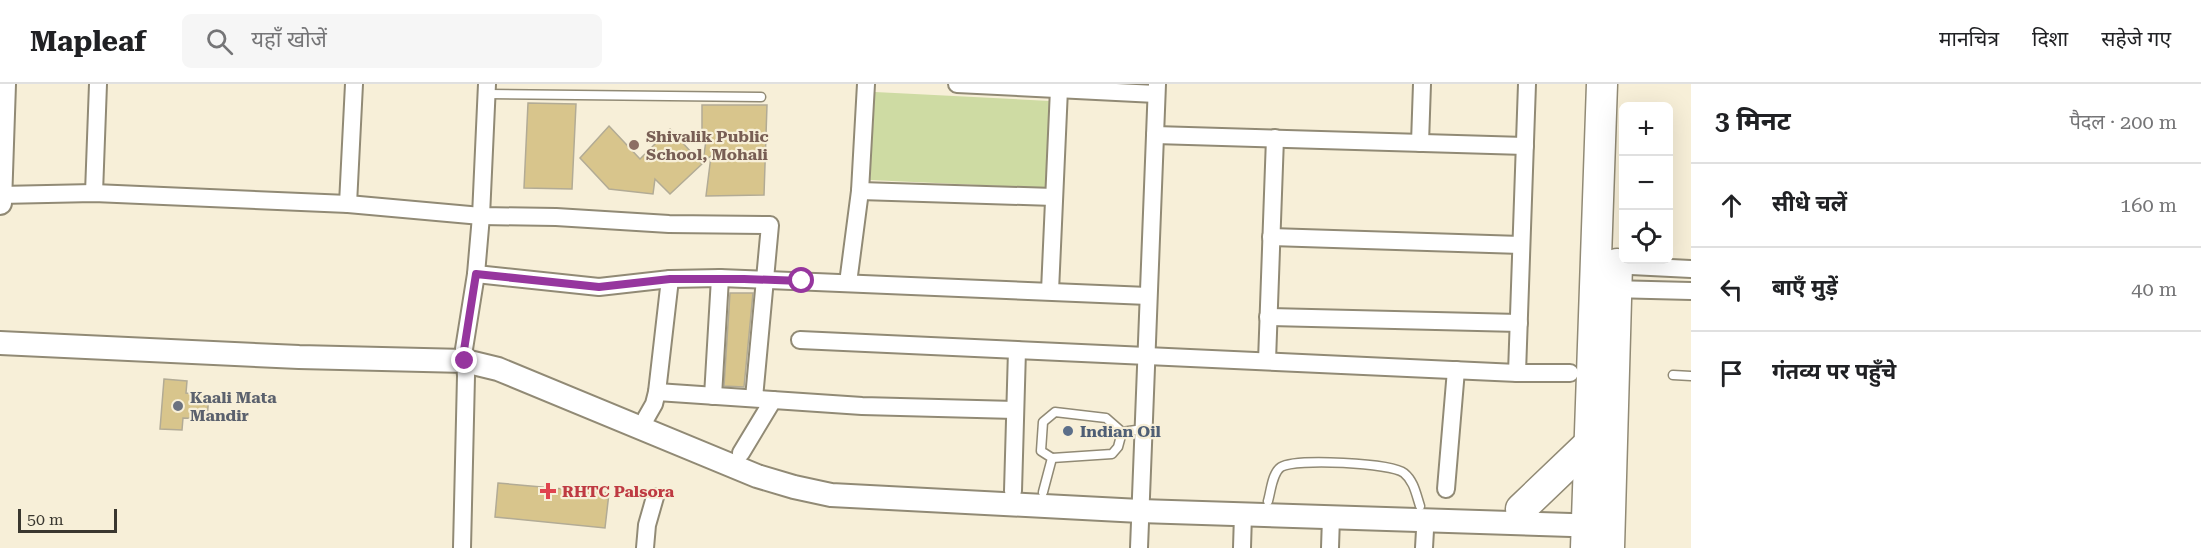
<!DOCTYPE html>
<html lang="hi">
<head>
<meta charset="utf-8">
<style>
  :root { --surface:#fff; --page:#f6f6f6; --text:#202124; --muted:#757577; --line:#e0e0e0 }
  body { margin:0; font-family:"Roboto Serif","Noto Sans Devanagari",serif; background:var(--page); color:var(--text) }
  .controls { position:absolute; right:18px; top:18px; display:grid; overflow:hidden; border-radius:9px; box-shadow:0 6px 24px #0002 }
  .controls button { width:54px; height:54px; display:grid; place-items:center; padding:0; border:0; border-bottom:2px solid var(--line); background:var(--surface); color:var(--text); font:30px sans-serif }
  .scale { position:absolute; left:18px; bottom:15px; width:99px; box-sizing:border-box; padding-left:6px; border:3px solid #3a372f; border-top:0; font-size:16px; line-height:21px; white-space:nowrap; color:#3a372f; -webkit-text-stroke:4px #f7efd8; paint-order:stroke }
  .stop { position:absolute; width:18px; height:18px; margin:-14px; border:4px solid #96369e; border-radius:50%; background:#fff }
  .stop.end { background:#96369e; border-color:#fff; box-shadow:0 2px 6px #0008 }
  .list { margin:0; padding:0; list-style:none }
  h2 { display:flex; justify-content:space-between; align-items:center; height:78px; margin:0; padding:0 24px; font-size:26px }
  h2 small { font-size:20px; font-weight:400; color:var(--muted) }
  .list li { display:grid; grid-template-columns:39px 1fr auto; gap:18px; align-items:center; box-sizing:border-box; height:84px; padding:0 24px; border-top:2px solid var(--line) }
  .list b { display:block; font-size:22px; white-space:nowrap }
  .list em { font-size:20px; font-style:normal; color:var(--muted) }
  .icon { flex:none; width:33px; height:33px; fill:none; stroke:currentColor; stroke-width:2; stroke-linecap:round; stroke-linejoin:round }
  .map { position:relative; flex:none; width:1691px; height:464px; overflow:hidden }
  header { display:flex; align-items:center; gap:36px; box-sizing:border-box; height:84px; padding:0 30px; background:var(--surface); border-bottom:2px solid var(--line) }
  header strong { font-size:28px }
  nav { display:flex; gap:33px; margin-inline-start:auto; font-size:21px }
  .search { width:420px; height:54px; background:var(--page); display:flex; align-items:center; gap:15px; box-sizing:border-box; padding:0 21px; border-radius:9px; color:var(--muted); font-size:22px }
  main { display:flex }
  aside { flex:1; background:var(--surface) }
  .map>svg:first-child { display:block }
  .green { fill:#cedba3 }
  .building { fill:#d8c58c; stroke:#b2ab95; stroke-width:1.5 }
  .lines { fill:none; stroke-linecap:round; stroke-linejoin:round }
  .lane-casing { stroke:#918a75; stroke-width:11 }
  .street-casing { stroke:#918a75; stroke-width:20 }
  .secondary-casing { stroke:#918a75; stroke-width:26 }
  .highway-casing { stroke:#918a75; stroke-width:33 }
  .lane { stroke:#fff; stroke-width:8 }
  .street { stroke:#fff; stroke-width:16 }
  .secondary { stroke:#fff; stroke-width:22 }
  .highway { stroke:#fff; stroke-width:30 }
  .route { stroke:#96369e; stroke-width:8 }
  .education-dot { fill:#8d6e63; stroke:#f7efd8; stroke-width:2 }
  .worship-dot { fill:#6b7280; stroke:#f7efd8; stroke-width:2 }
  .service-dot { fill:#5c6f8a; stroke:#f7efd8; stroke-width:2 }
  .health-dot { fill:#e0444e; stroke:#f7efd8; stroke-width:2 }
  .labels { text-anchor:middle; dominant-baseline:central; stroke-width:4.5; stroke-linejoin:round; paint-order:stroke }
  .education-label { font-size:16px; font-weight:bold; fill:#785e54; stroke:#f7efd8; text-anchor:start }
  .worship-label { font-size:16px; font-weight:bold; fill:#5b616d; stroke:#f7efd8; text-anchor:start }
  .service-label { font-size:16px; font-weight:bold; fill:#4e5e75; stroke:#f7efd8; text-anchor:start }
  .health-label { font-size:16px; font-weight:bold; fill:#be3a42; stroke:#f7efd8; text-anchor:start }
</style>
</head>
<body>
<header>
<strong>Mapleaf</strong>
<div class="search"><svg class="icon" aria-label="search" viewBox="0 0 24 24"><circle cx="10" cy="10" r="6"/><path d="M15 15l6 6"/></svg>यहाँ खोजें</div>
<nav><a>मानचित्र</a><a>दिशा</a><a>सहेजे गए</a></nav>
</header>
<main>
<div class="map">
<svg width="1691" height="464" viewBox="0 0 1691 464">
  <rect width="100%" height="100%" fill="#f7efd8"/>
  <!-- green -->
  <polygon class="green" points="875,8 1050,17 1045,104 870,96"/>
  <!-- building -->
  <g class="building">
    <polygon points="528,19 576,20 572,105 524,104"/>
    <polygon points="702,21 767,21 764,111 706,112 711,72 703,78 707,49 702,48"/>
    <polygon points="609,42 640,75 670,45 702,80 670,110 655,95 653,110 609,105 580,74"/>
    <polygon points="730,209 753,209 744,303 724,302"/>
    <polygon points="164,295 187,297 186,309 209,311 207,335 183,334 182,346 160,345"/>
    <polygon points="498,399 609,409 605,444 495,433"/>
  </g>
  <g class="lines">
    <defs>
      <g id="lane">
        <polyline points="487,10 761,13"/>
        <polyline points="1673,291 1691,292"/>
        <polyline points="1052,374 1112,370 1118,363 1122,348"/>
        <polyline points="1043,408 1052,374 1041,367 1043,338 1055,328 1106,334 1122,348 1143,345"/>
        <path d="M 1268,417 C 1271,407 1272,389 1281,383 C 1295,374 1392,379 1404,389 C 1414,397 1416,410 1420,422"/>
      </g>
      <g id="street">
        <polyline points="957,0 1156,10"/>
        <polyline points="1155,51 1525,62"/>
        <polyline points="1420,59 1422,0"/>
        <polyline points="860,107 1054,113"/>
        <polyline points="94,109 98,0"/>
        <polyline points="0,111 94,109 348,120 481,132 556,133 669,140 770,141 754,314"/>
        <polyline points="348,120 354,0"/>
        <polyline points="1271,153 1521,161"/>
        <polyline points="1611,181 1691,185"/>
        <polyline points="476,190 599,203 670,195 720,194 1148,212"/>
        <polyline points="848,199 860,107 866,0"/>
        <polyline points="1611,205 1691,207"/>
        <polyline points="1050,207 1059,5"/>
        <polyline points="1268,233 1519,239"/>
        <polyline points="800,256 1517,289 1570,289"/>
        <polyline points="1267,277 1275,54"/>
        <polyline points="1517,289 1527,0"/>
        <polyline points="657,308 862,322 1015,326"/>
        <polyline points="713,312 720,194"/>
        <polyline points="646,334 654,320 657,308 670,195"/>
        <polyline points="741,369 773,316"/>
        <polyline points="1446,405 1456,286"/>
        <polyline points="1013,407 1017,266"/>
        <polyline points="462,464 466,292 464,265 476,190 481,132 487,0"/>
        <polyline points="645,464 647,441 655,413"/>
        <polyline points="1139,464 1157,0"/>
        <polyline points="1242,464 1243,430"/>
        <polyline points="1330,464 1331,433"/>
        <polyline points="1424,464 1425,446"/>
      </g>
      <g id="secondary">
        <polyline points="0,119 4,0"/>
        <polyline points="0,259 299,273 465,277 498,285 757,392 794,403 831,411 1140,427 1602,442"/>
      </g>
      <g id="highway">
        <polyline points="1521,425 1590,359"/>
        <polyline points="1586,464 1602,0"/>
        <polyline points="1609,464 1617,180"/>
      </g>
    </defs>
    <!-- lane casing -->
    <use href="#lane" class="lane-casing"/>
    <!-- street casing -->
    <use href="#street" class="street-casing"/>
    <!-- secondary casing -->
    <use href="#secondary" class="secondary-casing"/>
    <!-- highway casing -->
    <use href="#highway" class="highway-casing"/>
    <!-- lane -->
    <use href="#lane" class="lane"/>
    <!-- street -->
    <use href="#street" class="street"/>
    <!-- secondary -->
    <use href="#secondary" class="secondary"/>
    <!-- highway -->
    <use href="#highway" class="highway"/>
  </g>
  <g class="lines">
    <!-- route -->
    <polyline class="route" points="465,277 464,266 476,190 599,203 670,195 744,195 802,197"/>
  </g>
  <!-- markers -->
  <circle class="education-dot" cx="634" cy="61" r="6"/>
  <circle class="worship-dot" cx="178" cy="322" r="6"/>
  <circle class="service-dot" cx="1068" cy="347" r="6"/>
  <path class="health-dot" d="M545 398h6v6h6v6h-6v6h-6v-6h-6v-6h6z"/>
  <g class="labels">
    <!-- education labels -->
    <g class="education-label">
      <text x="646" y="52">Shivalik Public<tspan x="646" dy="18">School, Mohali</tspan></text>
    </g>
    <!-- worship labels -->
    <g class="worship-label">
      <text x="190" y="313">Kaali Mata<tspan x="190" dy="18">Mandir</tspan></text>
    </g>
    <!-- service labels -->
    <g class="service-label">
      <text x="1080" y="347">Indian Oil</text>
    </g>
    <!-- health labels -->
    <g class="health-label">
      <text x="562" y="407">RHTC Palsora</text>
    </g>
  </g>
</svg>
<div class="controls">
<button>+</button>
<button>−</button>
<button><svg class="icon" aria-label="locate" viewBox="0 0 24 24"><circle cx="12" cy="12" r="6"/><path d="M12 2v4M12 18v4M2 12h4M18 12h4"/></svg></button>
</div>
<div class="scale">50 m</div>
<div class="stop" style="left:802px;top:197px"></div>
<div class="stop end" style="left:465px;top:277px"></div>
</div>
<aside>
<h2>3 मिनट<small>पैदल · 200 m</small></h2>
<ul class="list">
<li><svg class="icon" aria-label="ahead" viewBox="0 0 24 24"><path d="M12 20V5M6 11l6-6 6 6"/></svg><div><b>सीधे चलें</b></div><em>160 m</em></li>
<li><svg class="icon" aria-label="left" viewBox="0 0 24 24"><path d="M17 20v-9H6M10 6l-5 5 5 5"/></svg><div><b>बाएँ मुड़ें</b></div><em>40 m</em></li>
<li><svg class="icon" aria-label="arrive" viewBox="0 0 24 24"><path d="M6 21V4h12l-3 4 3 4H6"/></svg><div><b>गंतव्य पर पहुँचे</b></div></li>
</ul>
</aside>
</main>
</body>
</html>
